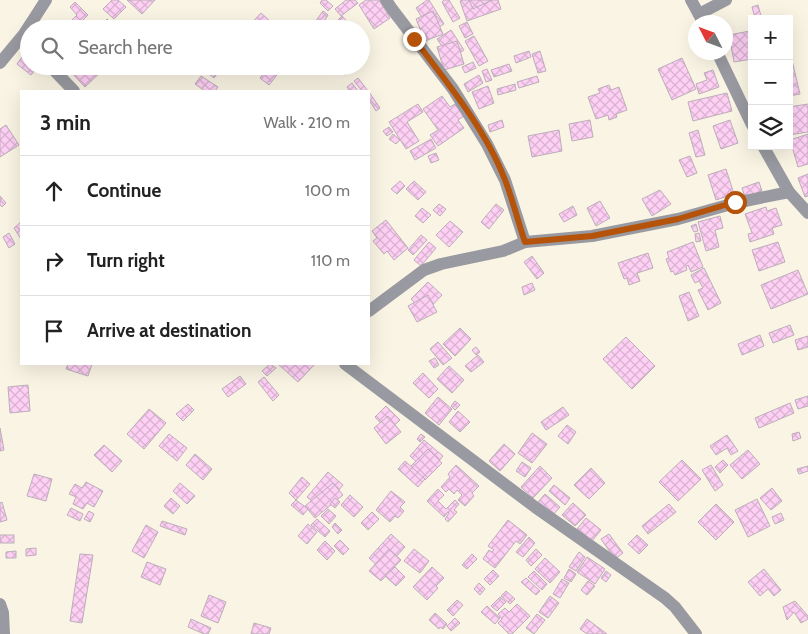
<!DOCTYPE html>
<html lang="en">
<head>
<meta charset="utf-8">
<style>
  :root { --surface:#fff; --page:#f2f2f2; --text:#222; --muted:#767676; --line:#e0e0e0 }
  body { margin:0; font-family:Cabin,sans-serif; background:var(--page); color:var(--text) }
  .controls { position:absolute; right:15px; top:15px; display:grid; overflow:hidden; border-radius:0px; box-shadow:0 5px 20px #0002 }
  .controls button { width:45px; height:45px; display:grid; place-items:center; padding:0; border:0; border-bottom:1px solid var(--line); background:var(--surface); color:var(--text); font:25px sans-serif }
  .compass { position:absolute; left:688px; top:15px; width:45px; height:45px; border-radius:50%; background:var(--surface); box-shadow:0 5px 20px #0002; rotate:312deg }
  .stop { position:absolute; width:15px; height:15px; margin:-11px; border:4px solid #b45309; border-radius:50%; background:#fff }
  .stop.end { background:#b45309; border-color:#fff; box-shadow:0 1px 5px #0008 }
  .list { margin:0; padding:0; list-style:none }
  h2 { display:flex; justify-content:space-between; align-items:center; height:65px; margin:0; padding:0 20px; font-size:21px }
  h2 small { font-size:16px; font-weight:400; color:var(--muted) }
  .list li { display:grid; grid-template-columns:32px 1fr auto; gap:15px; align-items:center; box-sizing:border-box; height:70px; padding:0 20px; border-top:1px solid var(--line) }
  .list b { display:block; font-size:19px; white-space:nowrap }
  .list em { font-size:16px; font-style:normal; color:var(--muted) }
  .icon { flex:none; width:28px; height:28px; fill:none; stroke:currentColor; stroke-width:2; stroke-linecap:round; stroke-linejoin:round }
  .map { position:relative; flex:none; width:808px; height:634px; overflow:hidden }
  .search { position:absolute; background:var(--surface); box-shadow:0 5px 20px #0002; left:20px; top:20px; width:350px; height:55px; display:flex; align-items:center; gap:12px; box-sizing:border-box; padding:0 18px; border-radius:28px; color:var(--muted); font-size:19px }
  .panel { position:absolute; background:var(--surface); box-shadow:0 5px 20px #0002; left:20px; top:90px; width:350px; height:275px; border-radius:0px }
  .map>svg:first-child { display:block }
  .building { fill:url(#building-cross-hatch); stroke:#bcaeb9 }
  .lines { fill:none; stroke-linecap:round; stroke-linejoin:round }
  .minor { stroke:#999aa1; stroke-width:12 }
  .route { stroke:#b45309; stroke-width:6 }
</style>
</head>
<body>
<div class="map">
<svg width="808" height="634" viewBox="0 0 808 634">
  <defs>
    <pattern id="building-cross-hatch" width="8" height="8" patternUnits="userSpaceOnUse" patternTransform="scale(1.25)"><rect width="8" height="8" fill="#fed0f4"/><path d="M0 0l8 8M0 8l8-8" fill="none" stroke="#d9b2d1"/></pattern>
  </defs>
  <rect width="100%" height="100%" fill="#faf4e4"/>
  <!-- building -->
  <g class="building">
    <polygon points="112,0 118,0 126,7 114,19 103,9"/>
    <polygon points="127,0 155,0 142,14"/>
    <polygon points="322,0 326,0 333,6 328,11 320,3"/>
    <polygon points="346,0 355,0 358,3 341,16 335,9"/>
    <polygon points="366,0 379,0 390,18 374,29 359,5"/>
    <polygon points="427,0 429,0 444,24 431,32 416,8"/>
    <polygon points="444,0 449,0 460,18 453,22 442,2"/>
    <polygon points="463,0 498,0 501,9 467,21 460,1"/>
    <polygon points="469,0 492,0 473,9"/>
    <polygon points="75,2 88,15 74,29 67,29 65,27 77,15 70,7"/>
    <polygon points="758,5 761,16 755,18 752,7"/>
    <polygon points="323,11 328,15 321,26 315,22"/>
    <polygon points="433,11 443,34 425,41 416,19"/>
    <polygon points="261,13 279,29 255,29 250,25"/>
    <polygon points="342,16 354,29 340,29 335,23"/>
    <polygon points="107,19 115,27 113,29 108,29 103,23"/>
    <polygon points="467,22 473,34 465,38 459,26"/>
    <polygon points="451,30 464,50 451,59 437,39"/>
    <polygon points="750,31 752,59 734,62 729,35"/>
    <polygon points="474,36 488,61 479,66 465,41"/>
    <polygon points="457,41 464,64 444,70 437,47"/>
    <polygon points="529,51 531,57 516,63 514,56"/>
    <polygon points="540,51 546,71 538,73 532,54"/>
    <polygon points="789,52 790,52 800,94 789,96"/>
    <polygon points="25,53 29,56 29,66 38,66 31,75 17,64"/>
    <polygon points="682,58 696,89 672,100 658,69"/>
    <polygon points="473,62 476,68 465,73 462,67"/>
    <polygon points="509,64 512,71 494,77 491,70"/>
    <polygon points="72,66 107,66 85,87 69,70"/>
    <polygon points="199,66 223,66 214,78"/>
    <polygon points="269,66 284,66 269,85 260,78"/>
    <polygon points="340,66 358,66 345,75"/>
    <polygon points="487,69 492,80 486,82 482,71"/>
    <polygon points="713,70 719,87 699,94 696,84 707,80 704,73"/>
    <polygon points="479,75 483,83 468,92 464,84"/>
    <polygon points="201,76 218,87 215,91 205,91 195,84"/>
    <polygon points="537,76 539,82 519,88 517,82"/>
    <polygon points="358,78 368,91 362,91 354,81"/>
    <polygon points="352,83 358,91 350,91 347,87"/>
    <polygon points="515,84 516,90 498,95 497,89"/>
    <polygon points="609,85 611,90 619,87 627,110 616,114 617,117 609,120 608,115 596,119 588,97 600,93 598,89"/>
    <polygon points="488,86 494,103 479,109 472,92"/>
    <polygon points="369,92 380,108 376,111 369,100"/>
    <polygon points="727,93 732,111 693,121 688,102"/>
    <polygon points="442,96 450,107 455,104 464,116 458,120 464,128 438,146 430,135 438,130 423,109"/>
    <polygon points="418,104 423,112 407,122 419,141 406,149 389,122"/>
    <polygon points="808,104 808,132 789,135 789,107"/>
    <polygon points="502,120 504,127 490,132 488,125"/>
    <polygon points="590,120 593,137 572,141 569,124"/>
    <polygon points="730,120 738,143 721,149 713,126"/>
    <polygon points="6,125 19,145 0,157 0,129"/>
    <polygon points="389,127 393,132 387,136 383,131"/>
    <polygon points="559,130 562,151 532,157 528,136"/>
    <polygon points="698,130 705,155 696,157 689,133"/>
    <polygon points="393,134 400,140 396,144 389,139"/>
    <polygon points="808,134 808,164 798,167 790,140"/>
    <polygon points="431,139 436,148 415,160 410,151"/>
    <polygon points="436,153 439,160 431,163 428,156"/>
    <polygon points="690,156 697,173 687,177 679,160"/>
    <polygon points="726,169 734,194 716,200 708,175"/>
    <polygon points="808,174 808,196 805,197 798,178"/>
    <polygon points="400,181 405,186 397,194 391,189"/>
    <polygon points="414,181 426,192 418,200 406,189"/>
    <polygon points="759,182 762,191 745,197 742,188"/>
    <polygon points="660,190 671,204 652,216 642,199"/>
    <polygon points="0,196 6,203 2,207 0,205"/>
    <polygon points="600,201 610,218 596,226 587,208"/>
    <polygon points="439,204 446,209 440,216 433,210"/>
    <polygon points="496,204 504,210 489,229 481,222"/>
    <polygon points="573,206 577,215 564,222 559,214"/>
    <polygon points="766,207 767,211 776,208 782,225 772,228 774,234 750,242 748,234 752,233 745,214"/>
    <polygon points="422,208 431,215 423,223 415,216"/>
    <polygon points="720,216 723,228 715,230 719,247 706,251 698,222"/>
    <polygon points="386,220 408,248 394,260 387,251 384,254 373,241 377,238 372,231"/>
    <polygon points="450,221 463,232 449,247 436,235"/>
    <polygon points="21,222 21,239 14,228"/>
    <polygon points="696,224 698,231 694,232 691,226"/>
    <polygon points="9,233 15,244 9,248 3,237"/>
    <polygon points="699,233 701,241 696,242 695,234"/>
    <polygon points="421,235 427,240 413,255 408,250"/>
    <polygon points="429,242 436,248 421,266 414,260"/>
    <polygon points="693,242 703,267 691,272 688,265 686,267 687,270 675,275 673,271 671,272 666,259 669,258 667,252"/>
    <polygon points="778,242 785,262 759,271 752,250"/>
    <polygon points="648,253 653,268 637,273 640,281 629,285 627,278 624,279 618,263"/>
    <polygon points="532,256 544,273 537,279 524,262"/>
    <polygon points="704,268 721,303 708,310 698,290 703,288 699,281 695,283 691,275"/>
    <polygon points="798,270 808,294 771,309 761,285"/>
    <polygon points="428,282 442,295 425,313 411,299"/>
    <polygon points="532,283 535,290 524,295 522,287"/>
    <polygon points="689,292 699,316 688,321 679,296"/>
    <polygon points="428,295 437,312 417,322 408,306"/>
    <polygon points="790,325 794,335 773,343 769,333"/>
    <polygon points="460,328 471,339 455,356 443,344"/>
    <polygon points="760,335 764,346 742,355 738,344"/>
    <polygon points="808,336 808,347 798,350 795,340"/>
    <polygon points="626,337 655,366 632,389 603,359"/>
    <polygon points="438,342 452,358 443,365 430,349"/>
    <polygon points="476,347 480,352 476,355 472,350"/>
    <polygon points="478,355 484,362 471,372 465,366"/>
    <polygon points="435,358 439,365 434,368 429,361"/>
    <polygon points="68,364 92,364 88,376 66,369"/>
    <polygon points="270,364 276,368 267,376 262,371"/>
    <polygon points="278,364 313,364 314,365 298,382"/>
    <polygon points="449,366 464,380 452,393 437,379"/>
    <polygon points="423,373 438,389 429,398 413,383"/>
    <polygon points="240,376 246,384 228,397 222,389"/>
    <polygon points="264,377 279,395 273,401 258,382"/>
    <polygon points="28,385 30,411 10,413 8,387"/>
    <polygon points="808,396 808,406 798,409 795,400"/>
    <polygon points="438,397 452,409 439,425 425,413"/>
    <polygon points="455,401 460,405 455,410 451,406"/>
    <polygon points="790,403 794,413 759,428 755,418"/>
    <polygon points="188,404 194,410 183,421 176,414"/>
    <polygon points="386,406 400,420 388,431 375,417"/>
    <polygon points="563,407 569,415 546,430 541,422"/>
    <polygon points="149,409 166,423 144,449 127,434"/>
    <polygon points="458,411 470,422 460,432 449,422"/>
    <polygon points="388,416 401,432 386,444 374,428"/>
    <polygon points="567,425 576,432 568,444 558,436"/>
    <polygon points="0,428 4,450 0,451"/>
    <polygon points="799,432 801,438 793,441 792,434"/>
    <polygon points="532,433 547,444 532,463 518,453"/>
    <polygon points="169,434 187,448 177,461 159,446"/>
    <polygon points="421,434 425,437 420,442 417,439"/>
    <polygon points="727,435 738,451 731,455 727,448 716,455 710,446"/>
    <polygon points="424,440 443,456 429,473 410,456"/>
    <polygon points="504,444 515,454 500,471 489,461"/>
    <polygon points="104,445 122,461 112,472 94,455"/>
    <polygon points="428,449 442,463 425,480 411,466"/>
    <polygon points="748,450 760,464 742,479 730,465"/>
    <polygon points="195,454 212,469 203,480 186,465"/>
    <polygon points="682,460 701,479 678,501 659,482"/>
    <polygon points="723,460 728,465 720,473 715,467"/>
    <polygon points="405,461 425,479 418,487 398,469"/>
    <polygon points="522,462 531,468 525,477 516,471"/>
    <polygon points="456,465 479,486 472,493 474,496 465,506 458,500 462,495 457,490 454,494 449,489 446,492 441,487 450,477 448,474"/>
    <polygon points="711,465 723,485 715,491 702,470"/>
    <polygon points="540,466 552,478 533,498 521,487"/>
    <polygon points="808,466 808,471 799,474 797,469"/>
    <polygon points="591,468 605,483 589,499 574,485"/>
    <polygon points="328,472 343,485 322,510 307,497"/>
    <polygon points="34,474 52,479 46,501 27,496"/>
    <polygon points="302,477 310,484 296,500 289,493"/>
    <polygon points="86,482 103,491 94,507 87,503 83,509 73,504 76,497 69,494 75,484 82,488"/>
    <polygon points="180,483 195,496 187,504 173,491"/>
    <polygon points="333,483 343,495 315,518 305,506"/>
    <polygon points="554,485 570,498 565,505 549,491"/>
    <polygon points="772,488 782,501 771,510 760,498"/>
    <polygon points="438,489 444,495 438,501 446,509 455,500 459,504 454,510 457,512 448,522 445,519 449,513 448,512 444,517 427,501"/>
    <polygon points="391,491 405,502 400,507 404,511 398,518 395,516 390,522 376,510"/>
    <polygon points="545,494 560,507 553,515 538,502"/>
    <polygon points="350,495 363,507 354,517 341,505"/>
    <polygon points="171,498 180,506 173,514 164,506"/>
    <polygon points="335,498 340,502 335,508 330,504"/>
    <polygon points="757,499 770,526 748,537 735,510"/>
    <polygon points="296,500 308,509 303,515 291,505"/>
    <polygon points="2,502 7,520 0,522 0,503"/>
    <polygon points="573,503 586,515 575,526 562,515"/>
    <polygon points="669,504 676,512 648,534 642,526"/>
    <polygon points="716,504 734,522 716,540 698,522"/>
    <polygon points="71,508 83,514 80,521 67,515"/>
    <polygon points="328,509 336,516 329,524 321,516"/>
    <polygon points="89,511 94,514 90,522 84,519"/>
    <polygon points="372,512 379,519 368,530 361,523"/>
    <polygon points="781,513 784,520 775,524 772,517"/>
    <polygon points="586,518 601,530 592,541 577,529"/>
    <polygon points="317,519 330,531 325,537 311,525"/>
    <polygon points="508,520 527,535 520,544 516,541 495,568 483,559 489,550 492,552 494,550 488,546"/>
    <polygon points="162,521 187,529 185,535 160,526"/>
    <polygon points="335,523 342,530 338,534 332,527"/>
    <polygon points="308,524 317,532 307,544 298,536"/>
    <polygon points="146,525 158,532 144,558 132,551"/>
    <polygon points="391,534 405,547 383,571 369,558"/>
    <polygon points="609,534 623,553 615,559 601,539"/>
    <rect x="0" y="535" width="14" height="8"/>
    <polygon points="637,535 648,545 639,554 628,544"/>
    <polygon points="529,537 535,543 523,557 516,552"/>
    <polygon points="340,540 349,549 343,555 334,546"/>
    <polygon points="325,541 335,551 327,560 317,550"/>
    <polygon points="36,548 36,555 26,556 26,549"/>
    <polygon points="389,549 401,560 381,581 369,571"/>
    <polygon points="414,549 429,561 420,573 404,561"/>
    <polygon points="536,549 542,555 531,566 526,560"/>
    <polygon points="16,551 16,558 6,558 6,552"/>
    <polygon points="579,552 585,557 576,571 569,567"/>
    <polygon points="80,554 93,555 82,623 70,621"/>
    <polygon points="472,554 477,559 467,569 462,565"/>
    <polygon points="587,557 605,569 595,584 577,572"/>
    <polygon points="545,558 560,572 550,583 535,569"/>
    <polygon points="147,562 166,569 160,585 141,577"/>
    <polygon points="395,567 405,577 396,586 385,576"/>
    <polygon points="432,567 444,578 436,586 438,588 427,600 413,587"/>
    <polygon points="569,569 576,574 571,582 564,578"/>
    <polygon points="764,569 781,590 774,596 768,589 760,596 748,582"/>
    <polygon points="493,570 499,576 490,585 484,579"/>
    <polygon points="534,571 547,584 542,590 528,577"/>
    <polygon points="606,571 611,575 606,582 601,578"/>
    <polygon points="526,578 540,591 536,595 521,582"/>
    <polygon points="562,579 569,583 560,598 553,594"/>
    <polygon points="588,581 595,586 587,595 581,590"/>
    <polygon points="479,583 485,589 480,595 474,589"/>
    <polygon points="506,591 515,599 510,604 501,596"/>
    <polygon points="209,595 226,602 218,623 201,616"/>
    <polygon points="550,596 559,603 548,618 539,612"/>
    <polygon points="500,597 506,602 497,611 491,606"/>
    <polygon points="457,600 463,605 453,616 447,610"/>
    <polygon points="795,601 808,616 808,619 801,623 794,612 787,620 783,607"/>
    <polygon points="517,604 530,616 512,634 509,634 498,623 502,619 498,614 505,608 509,612"/>
    <polygon points="487,606 500,618 495,624 481,612"/>
    <polygon points="435,613 447,624 443,629 440,627 439,629 429,620"/>
    <polygon points="537,614 545,620 534,634 526,628"/>
    <polygon points="455,618 460,623 451,631 447,626"/>
    <polygon points="191,619 211,628 208,634 204,634 188,627"/>
    <polygon points="587,619 607,634 587,634 580,629"/>
    <polygon points="254,623 271,628 269,634 251,634"/>
  </g>
  <g class="lines">
    <!-- minor -->
    <g class="minor">
      <polyline points="386,0 392,9 453,89 487,144 505,180 525,242"/>
      <polyline points="691,0 703,22"/>
      <polyline points="699,14 726,0"/>
      <polyline points="717,52 752,125"/>
      <polyline points="0,63 24,34 46,0"/>
      <polyline points="50,66 74,91"/>
      <polyline points="763,146 789,192 808,213"/>
      <polyline points="369,311 424,270 441,264 503,251 525,242 592,236 678,219 735,203 789,192"/>
      <polyline points="345,364 535,507 665,598 675,607 696,634"/>
      <polyline points="0,604 3,613 4,634"/>
    </g>
  </g>
  <g class="lines">
    <!-- route -->
    <path class="route" d="M 414,39 C 446,81 486,130 505,180 C 513,200 518,222 525,242 L 592,236 L 678,219 L 735,202"/>
  </g>
</svg>
<div class="controls">
<button>+</button>
<button>−</button>
<button><svg class="icon" aria-label="layers" viewBox="0 0 24 24"><path d="M12 4l9 5-9 5-9-5zM3 14l9 5 9-5"/></svg></button>
</div>
<svg class="compass" viewBox="-18 -18 36 36"><path d="M0-13l5 13h-10z" fill="#e53935"/><path d="M0 13l5-13h-10z" fill="#767676"/></svg>
<div class="stop" style="left:735px;top:202px"></div>
<div class="stop end" style="left:414px;top:39px"></div>
<div class="search"><svg class="icon" aria-label="search" viewBox="0 0 24 24"><circle cx="10" cy="10" r="6"/><path d="M15 15l6 6"/></svg>Search here</div>
<section class="panel">
<h2>3 min<small>Walk · 210 m</small></h2>
<ul class="list">
<li><svg class="icon" aria-label="ahead" viewBox="0 0 24 24"><path d="M12 20V5M6 11l6-6 6 6"/></svg><div><b>Continue</b></div><em>100 m</em></li>
<li><svg class="icon" aria-label="right" viewBox="0 0 24 24"><path d="M7 20v-9h11M14 6l5 5-5 5"/></svg><div><b>Turn right</b></div><em>110 m</em></li>
<li><svg class="icon" aria-label="arrive" viewBox="0 0 24 24"><path d="M6 21V4h12l-3 4 3 4H6"/></svg><div><b>Arrive at destination</b></div></li>
</ul>
</section>
</div>
</body>
</html>
